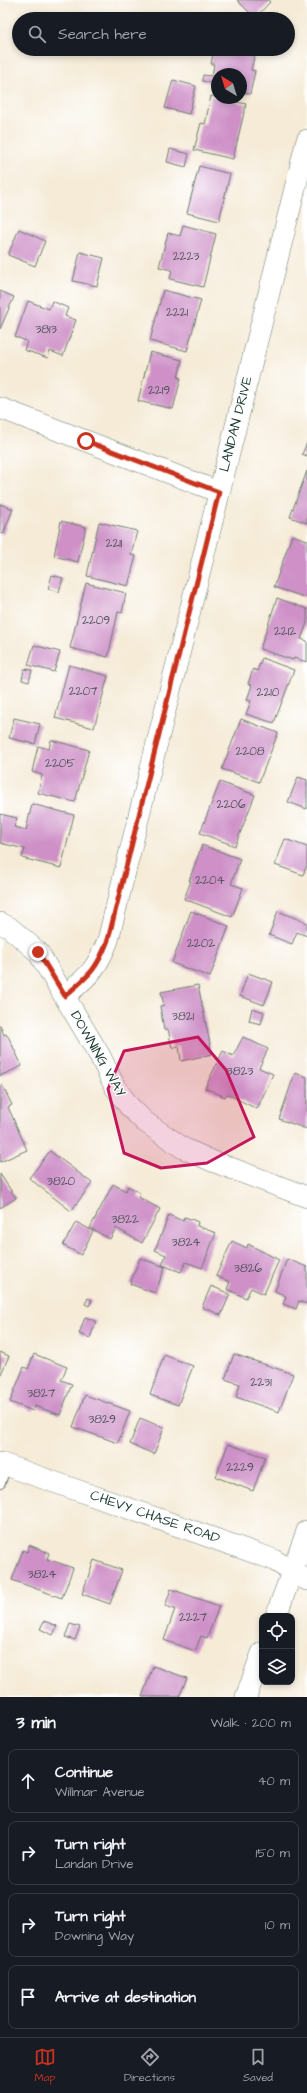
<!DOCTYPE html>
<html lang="en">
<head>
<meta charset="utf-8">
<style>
  :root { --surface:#171b24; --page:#242831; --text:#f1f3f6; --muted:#9ea1a6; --line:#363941; --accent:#c8321e }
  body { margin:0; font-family:"Architects Daughter",sans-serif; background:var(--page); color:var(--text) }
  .controls { position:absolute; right:12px; bottom:12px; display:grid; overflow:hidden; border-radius:8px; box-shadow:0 2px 6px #0003 }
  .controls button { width:36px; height:36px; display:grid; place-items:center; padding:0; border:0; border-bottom:1px solid var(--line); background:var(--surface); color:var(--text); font:20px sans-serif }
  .compass { position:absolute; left:211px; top:68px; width:36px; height:36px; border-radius:50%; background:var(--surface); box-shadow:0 2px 6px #0003; rotate:322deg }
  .stop { position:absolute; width:12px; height:12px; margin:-9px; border:3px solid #c8321e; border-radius:50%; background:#fff }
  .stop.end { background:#c8321e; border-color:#fff; box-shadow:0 1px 4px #0008 }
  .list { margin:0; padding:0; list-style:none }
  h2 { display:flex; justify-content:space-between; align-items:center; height:52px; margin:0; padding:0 16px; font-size:17px }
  h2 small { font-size:13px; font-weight:400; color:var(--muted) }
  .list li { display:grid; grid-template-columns:26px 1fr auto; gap:12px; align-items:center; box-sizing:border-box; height:64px; margin:0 8px 8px; padding:0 8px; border:1px solid var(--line); border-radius:8px }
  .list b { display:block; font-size:15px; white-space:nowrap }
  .list p { margin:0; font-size:13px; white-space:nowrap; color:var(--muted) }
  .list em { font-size:13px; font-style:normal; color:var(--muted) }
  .icon { flex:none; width:22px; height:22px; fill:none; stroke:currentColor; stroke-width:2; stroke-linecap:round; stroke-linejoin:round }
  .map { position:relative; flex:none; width:307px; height:1697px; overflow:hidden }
  .search { position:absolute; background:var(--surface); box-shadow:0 2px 6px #0003; left:12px; right:12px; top:12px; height:44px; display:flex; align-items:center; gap:10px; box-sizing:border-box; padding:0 14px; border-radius:22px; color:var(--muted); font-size:15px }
  .sheet { height:340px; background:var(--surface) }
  nav { display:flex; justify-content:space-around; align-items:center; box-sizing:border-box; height:56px; border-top:1px solid var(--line); background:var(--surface); font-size:11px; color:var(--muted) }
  nav a { display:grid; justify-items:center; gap:2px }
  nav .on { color:var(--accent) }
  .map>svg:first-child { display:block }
  .building { fill:#ce90c7 }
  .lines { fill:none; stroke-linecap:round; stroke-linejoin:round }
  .service-casing { stroke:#6a7a6d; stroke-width:12 }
  .minor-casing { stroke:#6a7a6d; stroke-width:22 }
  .service { stroke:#fff; stroke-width:10 }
  .minor { stroke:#fff; stroke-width:21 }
  .route { stroke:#c8321e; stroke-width:5 }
  .marked { fill:#c2185b; fill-opacity:0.2; stroke:#c2185b; stroke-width:3; stroke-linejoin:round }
  .labels { text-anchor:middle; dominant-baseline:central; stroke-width:3; stroke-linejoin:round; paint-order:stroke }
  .number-label { font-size:12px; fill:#4b5259 }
  .street-label { font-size:14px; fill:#1f3d34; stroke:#fff }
</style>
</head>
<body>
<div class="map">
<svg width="307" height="1697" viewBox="0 0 307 1697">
  <rect width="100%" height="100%" fill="#fff"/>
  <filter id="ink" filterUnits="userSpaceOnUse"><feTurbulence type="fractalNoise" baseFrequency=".025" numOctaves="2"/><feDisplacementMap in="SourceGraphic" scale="8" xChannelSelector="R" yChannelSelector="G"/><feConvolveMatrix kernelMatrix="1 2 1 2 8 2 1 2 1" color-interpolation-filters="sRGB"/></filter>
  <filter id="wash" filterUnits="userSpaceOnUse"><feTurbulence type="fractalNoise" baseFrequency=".012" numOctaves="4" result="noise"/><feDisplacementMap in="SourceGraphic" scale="16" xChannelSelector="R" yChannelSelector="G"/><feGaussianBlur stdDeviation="0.9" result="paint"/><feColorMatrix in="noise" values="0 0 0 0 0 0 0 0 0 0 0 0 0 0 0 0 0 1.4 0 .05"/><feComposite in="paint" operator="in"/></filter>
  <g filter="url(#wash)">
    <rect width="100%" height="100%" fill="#f5ebd7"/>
    <g id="blocks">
      <!-- building -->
      <g class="building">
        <polygon points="237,0 268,0 270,2 255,18"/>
        <polygon points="214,49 256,49 251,70 255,71 250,94 241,92 241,74 217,74 217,87 211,86 211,83 202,81 203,75 212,76 214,64 211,64"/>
        <polygon points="173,80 196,86 189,114 165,108"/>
        <polygon points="211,96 246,104 233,159 194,150 201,123 205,124"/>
        <polygon points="170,149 189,154 186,167 167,162"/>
        <polygon points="199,166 230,174 219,221 187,213"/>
        <polygon points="183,225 216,234 203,287 170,279 172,270 159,267 168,233 180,236"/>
        <polygon points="19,229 45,241 35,266 8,255"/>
        <polygon points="80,252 104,258 97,286 73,281"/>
        <polygon points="163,290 201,300 187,351 150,341"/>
        <polygon points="0,291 14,297 0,329"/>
        <polygon points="28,301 49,309 52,301 68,308 65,316 76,320 63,356 50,351 48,358 24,350 27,341 15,337"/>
        <polygon points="150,352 182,360 178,378 181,378 173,409 138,401"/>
        <polygon points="307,443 307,456 302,454"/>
        <polygon points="307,471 307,523 290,517"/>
        <polygon points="0,504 13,509 3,534 0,533"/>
        <polygon points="61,521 86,527 78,562 54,556"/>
        <polygon points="99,522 137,531 131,555 136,556 128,586 87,576"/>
        <polygon points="292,535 307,540 307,598 274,587"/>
        <polygon points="52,575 63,578 59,592 48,589"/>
        <polygon points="86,583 126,593 122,613 118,612 108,657 70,648"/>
        <polygon points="277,598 307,609 307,623 301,639 307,641 307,662 294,658 293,660 260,649"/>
        <polygon points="34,645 60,652 54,672 28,665"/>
        <polygon points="262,658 294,670 274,723 246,714 251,701 247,700 252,685 248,684 253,669 257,671"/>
        <polygon points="69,665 108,676 94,728 55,718"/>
        <polygon points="24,669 32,670 29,682 22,680"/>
        <polygon points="14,718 40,724 35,744 9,738"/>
        <polygon points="241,719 278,733 259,782 222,769"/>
        <polygon points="51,740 89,750 75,802 38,793 42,775 32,772 38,746 49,749"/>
        <polygon points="298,777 307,780 307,809 288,802"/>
        <polygon points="220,782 255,795 235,846 200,833"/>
        <polygon points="32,804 74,815 61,868 22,858 25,849 0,843 0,814 17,818 14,827 26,830"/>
        <polygon points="285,839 307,847 307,865 303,875 275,865"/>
        <polygon points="202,845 240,859 231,884 243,888 232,917 184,899 191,881 189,881"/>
        <polygon points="191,911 229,926 210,977 172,963"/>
        <polygon points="278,911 307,923 307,936 297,932 292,944 269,935"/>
        <polygon points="248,973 273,982 264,1005 240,996"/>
        <polygon points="198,985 212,1054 181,1061 179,1046 172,1048 168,1029 164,1030 160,1006 164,1005 161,992"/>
        <polygon points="252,1008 264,1012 261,1024 249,1021"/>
        <polygon points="0,1025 4,1035 6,1034 9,1038 22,1066 0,1076"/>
        <polygon points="243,1037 268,1049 259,1068 273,1074 257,1109 227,1094 225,1097 205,1088 223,1051 233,1056"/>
        <polygon points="295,1073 307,1077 307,1129 279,1119"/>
        <polygon points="2,1085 12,1105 8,1107 27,1150 0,1162 0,1086"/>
        <polygon points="50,1151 92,1183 71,1211 29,1178"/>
        <polygon points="0,1174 16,1198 0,1208"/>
        <polygon points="113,1184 126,1191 128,1186 140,1193 138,1197 160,1209 142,1243 116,1228 110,1239 90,1228"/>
        <polygon points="169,1215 183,1221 184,1217 191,1219 198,1222 197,1226 216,1233 202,1268 186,1262 181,1272 162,1265 166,1255 155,1250"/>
        <polygon points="76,1222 93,1231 81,1255 63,1245"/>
        <polygon points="232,1241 247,1248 248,1244 279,1260 264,1294 251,1288 246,1298 227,1289 230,1282 216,1276"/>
        <polygon points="140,1258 165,1267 155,1293 130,1284"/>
        <polygon points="287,1259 307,1267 307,1304 299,1301 296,1309 283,1304 286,1296 275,1291"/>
        <polygon points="211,1286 230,1294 221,1315 202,1307"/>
        <polygon points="88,1298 92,1300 89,1306 85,1304"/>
        <polygon points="85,1317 96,1321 90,1338 79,1334"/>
        <polygon points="0,1352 9,1356 0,1376"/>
        <polygon points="34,1354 67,1367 61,1380 72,1384 60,1415 35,1406 33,1411 10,1402 24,1367 28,1369"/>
        <polygon points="234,1354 293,1374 279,1412 236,1397 240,1384 225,1379"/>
        <polygon points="164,1355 193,1366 178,1405 150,1395"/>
        <polygon points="85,1395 130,1411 118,1443 73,1427"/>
        <polygon points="140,1418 164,1428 154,1454 130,1444"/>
        <polygon points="228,1444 265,1457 253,1491 216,1477"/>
        <polygon points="29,1545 49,1553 47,1559 73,1568 62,1598 12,1580 23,1550 27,1552"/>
        <polygon points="94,1560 122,1570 110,1604 82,1594"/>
        <polygon points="171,1589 219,1606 207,1638 201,1636 195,1651 164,1640 175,1609 165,1606"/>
        <polygon points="44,1621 57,1626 53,1635 40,1629"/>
        <polygon points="70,1624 80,1627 75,1640 65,1637"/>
        <polygon points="153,1666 187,1678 179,1697 142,1697"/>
      </g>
    </g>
  </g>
  <g filter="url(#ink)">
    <use href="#blocks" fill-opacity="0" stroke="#6a7a6d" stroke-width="1"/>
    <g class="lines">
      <defs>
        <polyline id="service" points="0,1483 6,1465"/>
        <g id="minor">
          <polyline points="0,408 219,492"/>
          <polyline points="0,923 10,928 38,952 100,1056 115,1087 129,1106 145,1122 183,1148 212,1161 307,1197"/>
          <path d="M 65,996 C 89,975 96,971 108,940 L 307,140"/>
          <polyline points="0,1463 272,1559 307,1580"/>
          <polyline points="276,1616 307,1531"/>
          <polyline points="246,1697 262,1653"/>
        </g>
      </defs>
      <!-- service casing -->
      <use href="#service" class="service-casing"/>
      <!-- minor casing -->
      <use href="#minor" class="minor-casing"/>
      <!-- service -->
      <use href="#service" class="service"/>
      <!-- minor -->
      <use href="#minor" class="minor"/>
    </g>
  </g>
  <g class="lines" filter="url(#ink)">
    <!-- route -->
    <path class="route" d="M 38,952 L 65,996 C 89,975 96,971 108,940 L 219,492 L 86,441"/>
  </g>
  <!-- marked area -->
  <path class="marked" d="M 198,1037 L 226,1070 L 254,1137 L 207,1163 L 161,1168 L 124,1153 L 108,1089 L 124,1051 Z"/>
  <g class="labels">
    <!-- number labels -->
    <g class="number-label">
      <text x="186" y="256">2223</text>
      <text x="177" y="312">2221</text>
      <text x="46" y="329">3813</text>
      <text x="159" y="390">2219</text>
      <text x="114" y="543">2211</text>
      <text x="96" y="620">2209</text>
      <text x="285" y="631">2212</text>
      <text x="83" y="691">2207</text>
      <text x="268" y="692">2210</text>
      <text x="250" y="751">2208</text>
      <text x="60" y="763">2205</text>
      <text x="231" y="804">2206</text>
      <text x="210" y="880">2204</text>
      <text x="201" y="943">2202</text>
      <text x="183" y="1016">3821</text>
      <text x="240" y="1071">3823</text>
      <text x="61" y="1181">3820</text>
      <text x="125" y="1219">3822</text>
      <text x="186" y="1242">3824</text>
      <text x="248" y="1268">3826</text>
      <text x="261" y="1382">2231</text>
      <text x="41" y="1393">3827</text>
      <text x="102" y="1419">3829</text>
      <text x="240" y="1467">2229</text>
      <text x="42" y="1574">3824</text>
      <text x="193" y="1617">2227</text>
    </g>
    <!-- street labels -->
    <g class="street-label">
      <text transform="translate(236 424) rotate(-76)">LANDAN DRIVE</text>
      <text transform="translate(98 1054) rotate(60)">DOWNING WAY</text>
      <text transform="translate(155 1517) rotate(19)">CHEVY CHASE ROAD</text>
    </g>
  </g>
</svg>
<div class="controls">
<button><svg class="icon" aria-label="locate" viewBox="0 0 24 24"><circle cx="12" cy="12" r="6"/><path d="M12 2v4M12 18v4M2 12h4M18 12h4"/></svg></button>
<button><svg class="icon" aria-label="layers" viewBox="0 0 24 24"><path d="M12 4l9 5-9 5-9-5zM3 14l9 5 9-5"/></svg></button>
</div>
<svg class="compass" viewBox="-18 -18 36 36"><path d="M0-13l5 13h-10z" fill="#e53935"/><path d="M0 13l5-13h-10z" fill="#9ea1a6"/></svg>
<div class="stop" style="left:86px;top:441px"></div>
<div class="stop end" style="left:38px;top:952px"></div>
<div class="search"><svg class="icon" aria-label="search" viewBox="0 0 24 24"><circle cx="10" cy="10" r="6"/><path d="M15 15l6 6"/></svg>Search here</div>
</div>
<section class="sheet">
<h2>3 min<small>Walk · 200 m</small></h2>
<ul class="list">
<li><svg class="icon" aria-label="ahead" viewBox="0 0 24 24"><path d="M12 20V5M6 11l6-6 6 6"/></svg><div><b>Continue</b><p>Willmar Avenue</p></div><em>40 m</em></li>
<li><svg class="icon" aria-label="right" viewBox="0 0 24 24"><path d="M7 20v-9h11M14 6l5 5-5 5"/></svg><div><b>Turn right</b><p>Landan Drive</p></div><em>150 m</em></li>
<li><svg class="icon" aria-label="right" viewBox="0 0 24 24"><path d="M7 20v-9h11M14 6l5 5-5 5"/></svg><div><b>Turn right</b><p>Downing Way</p></div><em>10 m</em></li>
<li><svg class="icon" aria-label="arrive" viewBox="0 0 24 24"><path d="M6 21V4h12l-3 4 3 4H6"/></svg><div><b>Arrive at destination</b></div></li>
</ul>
</section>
<nav>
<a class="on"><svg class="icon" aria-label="map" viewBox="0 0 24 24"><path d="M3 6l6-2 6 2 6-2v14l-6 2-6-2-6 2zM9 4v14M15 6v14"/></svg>Map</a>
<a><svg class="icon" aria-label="directions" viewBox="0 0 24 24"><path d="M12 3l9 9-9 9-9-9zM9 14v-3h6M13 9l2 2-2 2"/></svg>Directions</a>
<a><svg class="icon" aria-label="saved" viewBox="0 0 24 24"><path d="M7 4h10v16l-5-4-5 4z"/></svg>Saved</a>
</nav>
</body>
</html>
